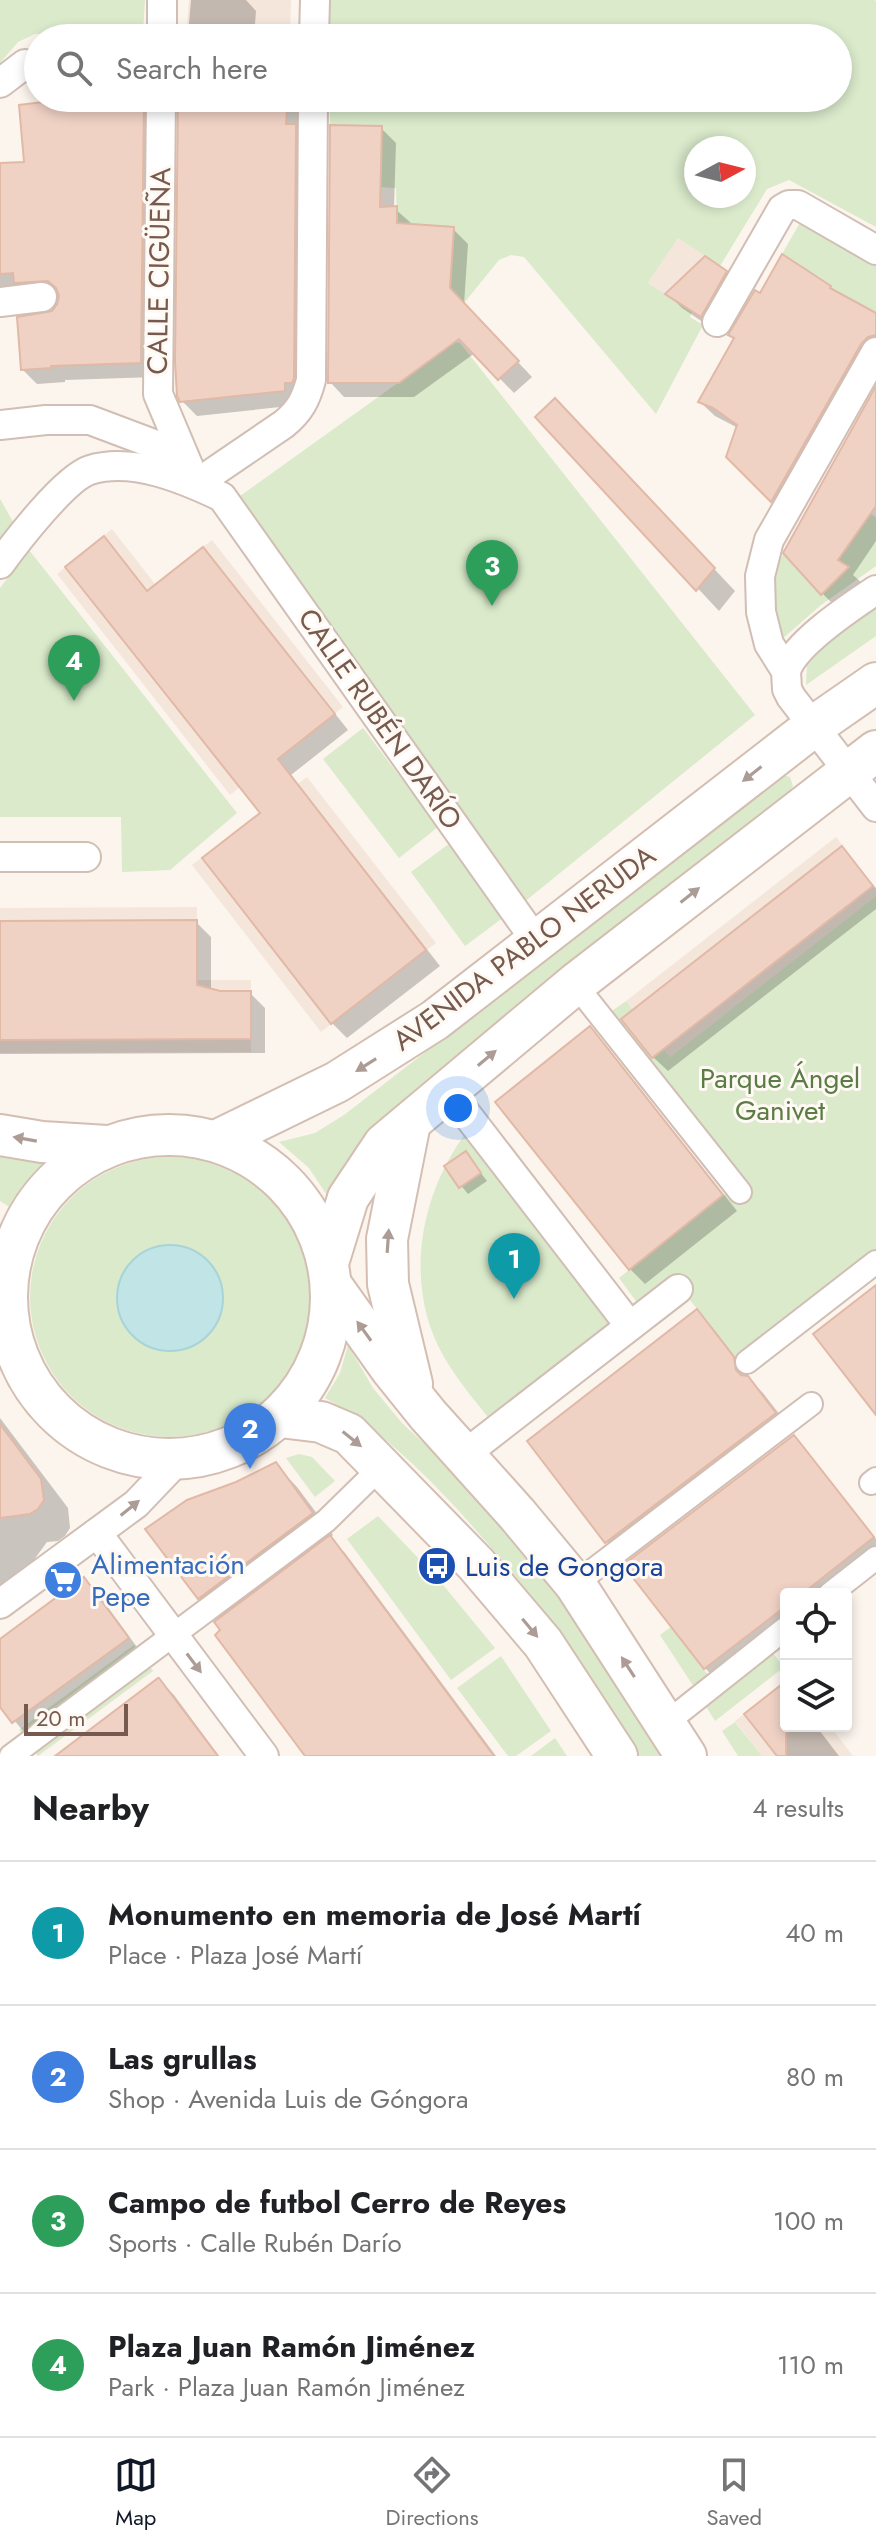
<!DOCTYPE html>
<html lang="en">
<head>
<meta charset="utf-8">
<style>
  :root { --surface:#fff; --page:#f2f2f2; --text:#202124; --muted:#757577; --line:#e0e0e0; --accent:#111827 }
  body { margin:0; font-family:Jost,sans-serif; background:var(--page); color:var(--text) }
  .controls { position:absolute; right:24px; bottom:24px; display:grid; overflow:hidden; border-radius:8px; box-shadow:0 4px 12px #0003 }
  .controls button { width:72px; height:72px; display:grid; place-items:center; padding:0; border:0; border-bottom:2px solid var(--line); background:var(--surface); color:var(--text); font:40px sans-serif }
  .compass { position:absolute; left:684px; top:136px; width:72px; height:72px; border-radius:50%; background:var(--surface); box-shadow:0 4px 12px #0003; rotate:83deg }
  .scale { position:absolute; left:24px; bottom:20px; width:104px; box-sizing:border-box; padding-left:8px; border:4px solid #775a4f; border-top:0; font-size:22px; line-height:28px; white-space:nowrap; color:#775a4f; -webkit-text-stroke:6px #fef9f3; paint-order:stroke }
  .you { position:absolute; left:458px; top:1108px; width:28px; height:28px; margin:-20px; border:6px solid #fff; border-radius:50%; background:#1a73e8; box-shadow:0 0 0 12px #1a73e833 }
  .badge { display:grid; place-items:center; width:52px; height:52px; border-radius:50%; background:var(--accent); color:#fff; font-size:26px; font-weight:700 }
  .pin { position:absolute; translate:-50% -66px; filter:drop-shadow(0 2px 4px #0008) }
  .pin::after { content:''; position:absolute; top:42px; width:28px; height:24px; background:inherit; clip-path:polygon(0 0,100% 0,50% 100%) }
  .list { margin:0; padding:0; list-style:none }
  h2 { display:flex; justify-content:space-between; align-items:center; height:104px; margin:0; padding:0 32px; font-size:34px }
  h2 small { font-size:26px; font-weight:400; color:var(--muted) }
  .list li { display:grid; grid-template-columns:52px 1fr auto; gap:24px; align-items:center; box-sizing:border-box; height:144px; padding:0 32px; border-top:2px solid var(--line) }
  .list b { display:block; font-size:30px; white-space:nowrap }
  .list p { margin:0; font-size:26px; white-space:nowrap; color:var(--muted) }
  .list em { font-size:26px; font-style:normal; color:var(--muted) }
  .icon { flex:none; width:44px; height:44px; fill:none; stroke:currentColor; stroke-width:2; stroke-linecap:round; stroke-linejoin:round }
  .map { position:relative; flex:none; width:876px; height:1756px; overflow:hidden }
  .search { position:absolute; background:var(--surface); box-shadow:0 4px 12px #0003; left:24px; right:24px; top:24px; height:88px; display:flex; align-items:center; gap:20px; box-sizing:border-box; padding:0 28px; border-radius:44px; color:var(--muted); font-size:30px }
  .sheet { height:680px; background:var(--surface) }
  nav { display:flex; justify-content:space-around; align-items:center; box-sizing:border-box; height:112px; border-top:2px solid var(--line); background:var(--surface); font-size:22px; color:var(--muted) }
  nav a { display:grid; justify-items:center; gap:4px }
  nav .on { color:var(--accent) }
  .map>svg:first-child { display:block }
  .residential { fill:#f4e6db }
  .green { fill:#daeacb; fill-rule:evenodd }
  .water { fill:#c1e4e6; stroke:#a8d4d7; stroke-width:2 }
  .shadow { fill:#0003 }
  .building { fill:#f0d2c5; stroke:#e2b8a6; stroke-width:2 }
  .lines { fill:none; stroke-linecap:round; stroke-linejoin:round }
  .pedestrian-casing { stroke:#d1beb4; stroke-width:26 }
  .minor-casing { stroke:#d1beb4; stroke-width:32 }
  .secondary-casing { stroke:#d4beb2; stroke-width:44 }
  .pedestrian { stroke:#fff; stroke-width:22 }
  .minor { stroke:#fff; stroke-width:28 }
  .secondary { stroke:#fff; stroke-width:40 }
  .oneway { fill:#ad9c95 }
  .labels { text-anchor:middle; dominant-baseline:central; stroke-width:6; stroke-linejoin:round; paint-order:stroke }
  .street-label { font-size:28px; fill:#775a4f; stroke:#fef9f3 }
  .park-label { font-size:28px; fill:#5c7c47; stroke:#fef9f3 }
  .shop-label { font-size:28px; fill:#366cbe; stroke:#fef9f3; text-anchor:start }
  .transit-label { font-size:28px; fill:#164399; stroke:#fef9f3; text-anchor:start }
</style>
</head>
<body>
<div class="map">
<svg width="876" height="1756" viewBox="0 0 876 1756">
  <rect width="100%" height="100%" fill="#fcf5ed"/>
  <!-- residential -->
  <g class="residential">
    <polygon points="189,0 291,0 290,38 186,38"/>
    <rect x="50" y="34" width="93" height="4"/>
    <polygon points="678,238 720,266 692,312 648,283"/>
    <polygon points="112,529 155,584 212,540 343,707 230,795 57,574"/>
    <polygon points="307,777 436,943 321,1032 192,865"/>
    <polygon points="836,837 876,890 876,896 670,1057 626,1001"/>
    <polygon points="197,907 197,980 251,980 251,1052 0,1053 0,908"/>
    <polygon points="786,1681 786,1726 830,1726 853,1756 762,1756 735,1721"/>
  </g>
  <!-- green -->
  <g class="green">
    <polygon points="0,0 145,0 143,34 35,34 18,42 0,63"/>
    <path d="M 330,0 L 874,0 L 876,1 L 876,227 L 789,180 L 767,189 L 720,266 L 678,238 L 648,283 L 692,312 L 690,317 L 703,325 L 656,414 L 524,257 L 511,255 L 499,260 L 464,303 L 450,288 L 454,227 L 397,223 L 396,188 L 380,187 L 382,126 L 330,125 L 330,98 L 838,98 L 838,38 L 330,38 ZM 696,148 L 744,148 L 744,196 L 696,196 Z"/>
    <polygon points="801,221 876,262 876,314 830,288 831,285 782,254"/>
    <polygon points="455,342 460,343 755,715 523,903 240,496"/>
    <polygon points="0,499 16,527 0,548"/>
    <path d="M 869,513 L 876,517 L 876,566 L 821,605 L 781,640 C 774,610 767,582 783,554 L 821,594 L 848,567 L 837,559 Z"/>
    <polygon points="29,550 237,813 170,870 122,872 121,817 0,817 0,588"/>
    <polygon points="876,608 876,636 806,685 807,665 824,646"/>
    <polygon points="363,728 438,827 399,858 323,759"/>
    <path d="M 783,775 L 790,777 L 793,786 L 788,795 C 688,871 588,946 491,1027 C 427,1080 369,1121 326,1194 L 309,1168 L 279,1142 L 315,1133 L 344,1115 Z"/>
    <polygon points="450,843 504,917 465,946 411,872"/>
    <polygon points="876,896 876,1270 742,1367 690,1300 655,1327 619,1278 731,1189 599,1020 626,1001 670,1057"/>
    <path d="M 468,1130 L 612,1320 L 610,1329 L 492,1422 C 475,1401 458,1381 444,1357 C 403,1286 419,1194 468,1130 Z"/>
    <polygon points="0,1153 45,1163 25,1184 11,1208 0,1201"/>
    <circle cx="170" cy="1297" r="140"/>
    <path d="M 348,1345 L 373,1388 L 402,1423 L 447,1465 L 557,1592 L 667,1756 L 638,1756 C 607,1707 576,1656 541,1609 C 516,1575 487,1543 459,1511 C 418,1467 377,1427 325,1398 L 340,1373 Z"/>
    <polygon points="299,1454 312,1457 335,1481 315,1497 286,1458"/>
    <polygon points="312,1512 331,1536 216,1622 197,1597"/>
    <polygon points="378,1516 439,1580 495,1648 451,1680 347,1539"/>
    <polygon points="671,1627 711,1679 696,1690 660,1635"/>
    <polygon points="134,1645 153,1671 38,1756 19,1730"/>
    <polygon points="769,1648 784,1667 715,1721 702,1700"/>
    <polygon points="501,1656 551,1731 516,1756 508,1756 457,1688"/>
    <polygon points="735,1722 762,1756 738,1756 722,1731"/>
    <polygon points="555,1738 567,1756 531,1756"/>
  </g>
  <!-- water -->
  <circle class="water" cx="170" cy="1298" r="53"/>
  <!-- shadow -->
  <g class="shadow">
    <polygon points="191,0 246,0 256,11 254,38 180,38 181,36 188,35"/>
    <polygon points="52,36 144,36 147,38 52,38"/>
    <polygon points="45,98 167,98 155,377 65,380 65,382 37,384 22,369 53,313 59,305 61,295 31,297 0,290 0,212 23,212"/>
    <polygon points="180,98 303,98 299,405 197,416 182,401"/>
    <polygon points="381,128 396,143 394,208 411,223 411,226 453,229 468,244 464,305 532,377 514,393 475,353 414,397 344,397 330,382"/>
    <polygon points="726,272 740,287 716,331 682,308 668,294"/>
    <polygon points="830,287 836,293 876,317 876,358 787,515 728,457 738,428 715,416 700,402 761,296"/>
    <polygon points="876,391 876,541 853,575 862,583 837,608 822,593"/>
    <polygon points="538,417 576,422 735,591 719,611"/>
    <polygon points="104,539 118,554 148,592 203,550 217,565 348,730 291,775 440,966 347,1038 332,1023 205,858 262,813"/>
    <polygon points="842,849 876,888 876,909 668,1071 653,1057"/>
    <polygon points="196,922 211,937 211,991 250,993 265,1008 265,1053 0,1054 0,923"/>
    <polygon points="590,1029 605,1044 737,1211 645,1284 630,1269"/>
    <polygon points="466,1154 487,1181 468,1194 446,1167"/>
    <polygon points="697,1312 712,1327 748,1374 749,1379 763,1393 790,1428 622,1557 607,1542 529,1442"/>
    <polygon points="0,1418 68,1508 70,1528 65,1536 58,1541 47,1542 28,1568 0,1589"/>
    <polygon points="793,1438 808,1452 876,1539 876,1562 834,1594 786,1594 786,1631 720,1683 705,1668 625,1566"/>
    <polygon points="276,1465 297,1487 333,1535 330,1538 345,1553 496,1756 308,1756 223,1630 221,1620 199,1598 237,1484"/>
    <polygon points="84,1580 99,1595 142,1654 28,1737 0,1703 0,1642"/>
    <polygon points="159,1680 174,1695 219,1756 59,1756"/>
    <polygon points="786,1691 786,1726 816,1726 839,1756 779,1756"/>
  </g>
  <!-- building -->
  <g class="building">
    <polygon points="43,98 144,98 141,363 51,366 51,368 21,370 17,317 52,311 57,304 59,296 56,288 48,281 14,283 13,273 0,274 0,163 24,162 19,105 44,102"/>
    <polygon points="178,98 288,98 286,124 296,124 294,378 292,383 285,383 285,391 180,402 177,396 175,362"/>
    <polygon points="330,125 382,126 380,207 397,206 397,223 454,227 450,288 519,361 498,380 459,339 399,383 328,383"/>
    <polygon points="782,254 831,286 830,288 876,313 876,335 868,337 861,344 771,502 726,457 737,425 713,408 698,402 734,338 728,335 755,290 760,293"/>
    <polygon points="705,256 727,271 701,317 665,294"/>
    <polygon points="876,386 876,506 838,560 849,567 821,595 783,553"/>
    <polygon points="555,398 715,568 696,591 535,417"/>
    <polygon points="104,536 147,591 203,547 335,714 278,759 426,950 331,1024 202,858 260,813 65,567"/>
    <polygon points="842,846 873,886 652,1058 621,1019"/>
    <polygon points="197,920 197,985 220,991 251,991 251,1039 0,1040 0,921"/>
    <polygon points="590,1026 723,1195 629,1270 495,1102"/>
    <polygon points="466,1151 481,1173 459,1188 444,1166"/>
    <polygon points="876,1285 876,1415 813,1334"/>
    <polygon points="697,1309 734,1357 736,1370 741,1375 748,1376 776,1413 605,1543 527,1441"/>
    <polygon points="0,1424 41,1479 44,1500 38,1509 30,1514 0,1518"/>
    <polygon points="794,1435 874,1537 802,1594 786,1594 786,1606 704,1669 623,1565"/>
    <polygon points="276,1462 313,1513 198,1599 145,1529 187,1500 236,1482"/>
    <polygon points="330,1535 494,1756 305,1756 215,1635 220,1630 214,1622"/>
    <polygon points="84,1577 129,1638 12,1723 0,1707 0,1639"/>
    <polygon points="159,1678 218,1756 55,1756 158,1678"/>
    <polygon points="786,1681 786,1756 777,1756 744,1714"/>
  </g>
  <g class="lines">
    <defs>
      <g id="pedestrian">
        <polyline points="575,984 740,1192"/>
        <polyline points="747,1362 876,1262"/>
        <polyline points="871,1483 876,1479"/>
        <polyline points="575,1584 811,1404"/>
        <polyline points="830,1594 876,1558"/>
        <polyline points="665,1724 786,1628"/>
        <polyline points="11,1756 326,1521 381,1467"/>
      </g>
      <g id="minor">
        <polyline points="162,38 162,0"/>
        <polyline points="314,38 315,0"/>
        <polyline points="0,83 25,64"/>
        <polyline points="161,98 158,394 196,484"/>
        <polyline points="0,302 42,297"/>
        <polyline points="717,322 782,209 789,205 798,205 876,250"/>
        <polyline points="876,352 769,540 760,576 761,612 769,644 786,671 787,689 791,697 876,807"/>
        <polyline points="0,425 46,420 90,420 159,446 184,472"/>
        <path d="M 196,484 L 284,424 C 300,411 306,399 311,380 L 313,98"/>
        <path d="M 0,564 C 16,542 65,478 90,470 C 133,457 184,479 222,497 L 536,941"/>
        <path d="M 786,671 C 795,643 852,606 876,590"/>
        <polyline points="0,857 86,857"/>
        <polyline points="448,1090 630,1326"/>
        <polyline points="0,1257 13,1256"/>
        <polyline points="464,1455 678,1289"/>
        <polyline points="97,1533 264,1756"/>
        <polyline points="0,1604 136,1504 178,1460"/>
      </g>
      <g id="secondary">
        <polyline points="410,1123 387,1239 388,1284 412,1384"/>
        <polyline points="0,1135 42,1142 107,1146"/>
        <circle cx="169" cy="1297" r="162"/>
        <polyline points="216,1141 337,1082 435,1020 814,726 876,683"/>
        <polyline points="328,1263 348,1198 384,1144 575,984 876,751"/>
        <polyline points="332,1286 391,1369 428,1415 517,1514 575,1584 686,1756"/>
        <polyline points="280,1417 321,1422 349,1434 476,1564 543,1643 617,1756"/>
      </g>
    </defs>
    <!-- pedestrian casing -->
    <use href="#pedestrian" class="pedestrian-casing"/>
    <!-- minor casing -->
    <use href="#minor" class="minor-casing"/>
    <!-- secondary casing -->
    <use href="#secondary" class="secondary-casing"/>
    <!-- pedestrian -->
    <use href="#pedestrian" class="pedestrian"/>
    <!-- minor -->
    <use href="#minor" class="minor"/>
    <!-- secondary -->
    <use href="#secondary" class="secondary"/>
  </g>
  <!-- one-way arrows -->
  <defs><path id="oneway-solid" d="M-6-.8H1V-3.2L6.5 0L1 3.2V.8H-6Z" transform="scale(2)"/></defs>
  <g class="oneway">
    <use href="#oneway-solid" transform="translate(752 774) rotate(142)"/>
    <use href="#oneway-solid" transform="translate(690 895) rotate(-38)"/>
    <use href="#oneway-solid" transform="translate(487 1058) rotate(-40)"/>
    <use href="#oneway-solid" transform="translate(366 1065) rotate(148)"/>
    <use href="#oneway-solid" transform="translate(25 1139) rotate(-170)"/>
    <use href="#oneway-solid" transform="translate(388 1241) rotate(-86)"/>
    <use href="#oneway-solid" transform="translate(364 1331) rotate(-126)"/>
    <use href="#oneway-solid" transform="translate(352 1439) rotate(39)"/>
    <use href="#oneway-solid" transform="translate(130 1508) rotate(-39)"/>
    <use href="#oneway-solid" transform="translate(530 1628) rotate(50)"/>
    <use href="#oneway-solid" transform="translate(194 1663) rotate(53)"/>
    <use href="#oneway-solid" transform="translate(628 1667) rotate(-123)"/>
  </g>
  <!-- icons -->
  <defs>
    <symbol id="bus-disc" viewBox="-11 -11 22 22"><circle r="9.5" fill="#1a4fb4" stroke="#fef9f3"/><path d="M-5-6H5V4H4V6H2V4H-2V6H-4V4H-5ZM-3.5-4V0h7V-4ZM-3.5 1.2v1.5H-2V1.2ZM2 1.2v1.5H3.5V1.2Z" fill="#fff"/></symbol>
    <symbol id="supermarket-disc" viewBox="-11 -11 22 22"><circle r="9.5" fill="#3f7fe0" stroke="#fef9f3"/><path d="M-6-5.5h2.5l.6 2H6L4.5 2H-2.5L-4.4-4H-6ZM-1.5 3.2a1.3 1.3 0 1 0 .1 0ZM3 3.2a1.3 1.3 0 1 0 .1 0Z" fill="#fff"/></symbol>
  </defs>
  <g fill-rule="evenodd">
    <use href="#bus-disc" x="415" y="1544" width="44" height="44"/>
    <use href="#supermarket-disc" x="41" y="1558" width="44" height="44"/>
  </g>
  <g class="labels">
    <!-- street labels -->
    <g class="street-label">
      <text transform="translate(159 271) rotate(-89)">CALLE CIGÜEÑA</text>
      <text transform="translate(380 719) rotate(55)">CALLE RUBÉN DARÍO</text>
      <text transform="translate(524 948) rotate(-37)">AVENIDA PABLO NERUDA</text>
    </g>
    <!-- park labels -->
    <g class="park-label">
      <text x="780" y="1078">Parque Ángel<tspan x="780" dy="32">Ganivet</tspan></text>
    </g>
    <!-- shop labels -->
    <g class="shop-label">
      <text x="91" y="1564">Alimentación<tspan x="91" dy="32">Pepe</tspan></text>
    </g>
    <!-- transit labels -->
    <g class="transit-label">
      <text x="465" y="1566">Luis de Gongora</text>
    </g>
  </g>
</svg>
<div class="controls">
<button><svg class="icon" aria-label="locate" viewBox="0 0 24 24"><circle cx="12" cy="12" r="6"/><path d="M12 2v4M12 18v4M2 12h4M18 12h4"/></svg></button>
<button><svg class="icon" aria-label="layers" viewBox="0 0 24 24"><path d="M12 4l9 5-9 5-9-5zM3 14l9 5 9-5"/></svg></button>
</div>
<svg class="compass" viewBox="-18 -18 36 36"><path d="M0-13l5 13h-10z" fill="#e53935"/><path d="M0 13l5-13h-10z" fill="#757577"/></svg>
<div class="scale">20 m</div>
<div class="you"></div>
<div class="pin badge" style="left:514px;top:1299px;background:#0f9aa8">1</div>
<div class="pin badge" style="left:250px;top:1469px;background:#3f7fe0">2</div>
<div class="pin badge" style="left:492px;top:606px;background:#2e9e5b">3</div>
<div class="pin badge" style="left:74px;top:701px;background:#2e9e5b">4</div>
<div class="search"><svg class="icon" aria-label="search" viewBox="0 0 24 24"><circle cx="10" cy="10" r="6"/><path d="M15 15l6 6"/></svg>Search here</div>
</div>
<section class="sheet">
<h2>Nearby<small>4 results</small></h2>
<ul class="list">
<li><span class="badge" style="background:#0f9aa8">1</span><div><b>Monumento en memoria de José Martí</b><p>Place · Plaza José Martí</p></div><em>40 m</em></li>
<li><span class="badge" style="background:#3f7fe0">2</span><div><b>Las grullas</b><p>Shop · Avenida Luis de Góngora</p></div><em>80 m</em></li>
<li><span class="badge" style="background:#2e9e5b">3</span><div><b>Campo de futbol Cerro de Reyes</b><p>Sports · Calle Rubén Darío</p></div><em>100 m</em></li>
<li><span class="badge" style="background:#2e9e5b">4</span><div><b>Plaza Juan Ramón Jiménez</b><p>Park · Plaza Juan Ramón Jiménez</p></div><em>110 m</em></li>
</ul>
</section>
<nav>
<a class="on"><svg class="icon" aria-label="map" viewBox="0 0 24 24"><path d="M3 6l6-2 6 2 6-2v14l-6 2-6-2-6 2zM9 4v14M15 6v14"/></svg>Map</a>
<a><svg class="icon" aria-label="directions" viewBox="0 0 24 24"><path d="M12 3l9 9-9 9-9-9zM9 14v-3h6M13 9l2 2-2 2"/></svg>Directions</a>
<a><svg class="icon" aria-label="saved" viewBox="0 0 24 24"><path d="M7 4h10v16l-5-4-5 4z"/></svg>Saved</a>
</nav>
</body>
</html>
